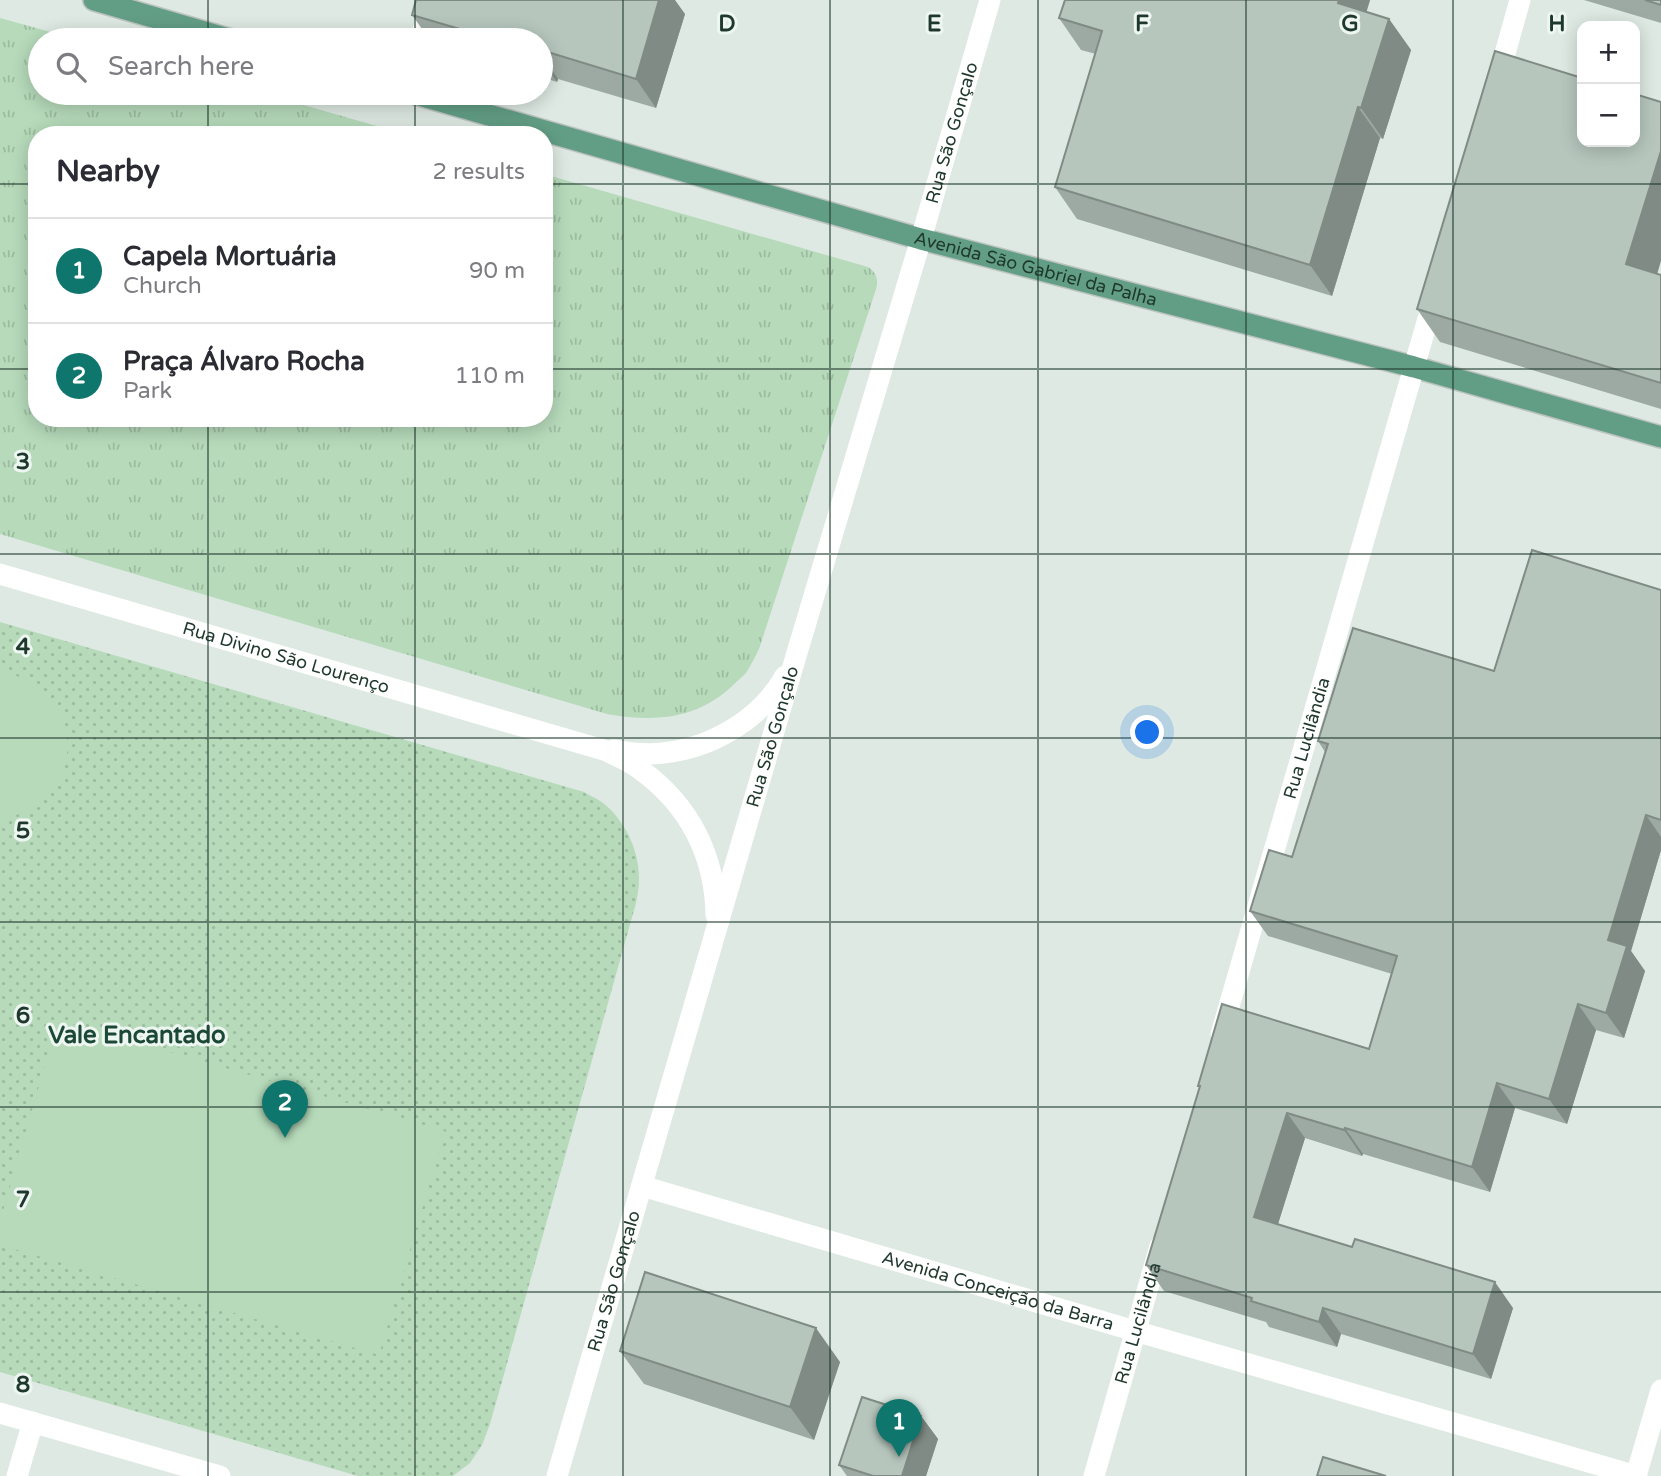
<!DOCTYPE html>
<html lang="en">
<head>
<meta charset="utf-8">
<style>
  :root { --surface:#fff; --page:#f7f7f7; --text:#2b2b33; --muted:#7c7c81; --line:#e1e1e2; --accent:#0f766e }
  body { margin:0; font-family:"Varela Round",sans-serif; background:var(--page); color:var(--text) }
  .controls { position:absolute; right:21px; top:21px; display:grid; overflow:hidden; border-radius:14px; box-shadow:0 4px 18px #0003 }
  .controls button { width:63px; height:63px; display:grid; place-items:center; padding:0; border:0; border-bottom:2px solid var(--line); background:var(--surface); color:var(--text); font:35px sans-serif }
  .you { position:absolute; left:1148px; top:733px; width:24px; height:24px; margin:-18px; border:5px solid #fff; border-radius:50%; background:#1a73e8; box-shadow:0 0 0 10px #1a73e833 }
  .badge { display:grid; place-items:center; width:46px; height:46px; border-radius:50%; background:var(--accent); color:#fff; font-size:23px; font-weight:700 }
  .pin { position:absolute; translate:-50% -58px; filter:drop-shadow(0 2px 4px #0008) }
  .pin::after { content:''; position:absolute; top:37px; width:24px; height:21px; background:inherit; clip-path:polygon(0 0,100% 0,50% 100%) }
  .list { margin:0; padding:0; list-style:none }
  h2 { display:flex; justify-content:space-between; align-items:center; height:91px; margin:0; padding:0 28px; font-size:30px }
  h2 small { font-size:23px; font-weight:400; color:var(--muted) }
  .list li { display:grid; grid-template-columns:46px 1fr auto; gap:21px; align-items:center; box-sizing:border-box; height:105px; padding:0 28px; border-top:2px solid var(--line) }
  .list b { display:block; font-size:26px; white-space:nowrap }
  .list p { margin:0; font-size:23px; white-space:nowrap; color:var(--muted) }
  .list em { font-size:23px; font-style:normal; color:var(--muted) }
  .icon { flex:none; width:38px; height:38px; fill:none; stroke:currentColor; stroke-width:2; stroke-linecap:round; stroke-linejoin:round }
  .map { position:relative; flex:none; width:1661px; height:1476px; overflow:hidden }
  .search { position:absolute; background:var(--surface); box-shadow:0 4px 18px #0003; left:28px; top:28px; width:525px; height:77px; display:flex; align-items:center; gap:18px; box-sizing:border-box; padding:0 24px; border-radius:38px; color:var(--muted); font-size:26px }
  .panel { position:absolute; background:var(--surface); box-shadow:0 4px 18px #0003; left:28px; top:126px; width:525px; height:301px; border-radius:28px }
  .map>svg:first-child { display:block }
  .grass { fill:url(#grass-tufts) }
  .park { fill:url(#park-dots) }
  .garden { fill:#b6daba }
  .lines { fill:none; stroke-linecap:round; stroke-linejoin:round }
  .major-casing { stroke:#bcc3c0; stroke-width:24 }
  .minor { stroke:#fff; stroke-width:21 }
  .major { stroke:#629e85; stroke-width:21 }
  .wall { fill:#9daaa3 }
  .shaded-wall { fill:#7f8b84 }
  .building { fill:#b6c6bd; stroke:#7f8b84; stroke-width:2 }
  .grid { fill:none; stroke:#1f382d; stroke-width:2; stroke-opacity:0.55 }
  .labels { text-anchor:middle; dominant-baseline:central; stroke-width:6; stroke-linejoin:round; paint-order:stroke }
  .street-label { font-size:18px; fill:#1f382d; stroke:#edf6f0 }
  .district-label { font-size:24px; font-weight:bold; fill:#1c4937; stroke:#edf6f0 }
  .grid-label { font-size:23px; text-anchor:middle; font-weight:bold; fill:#1f382d; stroke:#edf6f0; stroke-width:6; stroke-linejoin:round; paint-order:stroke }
</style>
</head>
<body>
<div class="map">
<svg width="1661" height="1476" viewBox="0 0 1661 1476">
  <defs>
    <pattern id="grass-tufts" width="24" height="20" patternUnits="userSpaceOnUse" patternTransform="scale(1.75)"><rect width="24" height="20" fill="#b6daba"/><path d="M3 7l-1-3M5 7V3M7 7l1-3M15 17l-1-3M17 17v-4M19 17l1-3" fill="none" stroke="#9cbca0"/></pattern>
    <pattern id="park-dots" width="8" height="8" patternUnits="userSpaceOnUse" patternTransform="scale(1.75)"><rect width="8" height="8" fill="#b6daba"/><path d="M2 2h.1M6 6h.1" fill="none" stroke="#9cbca0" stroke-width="1.8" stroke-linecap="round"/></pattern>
  </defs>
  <rect width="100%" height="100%" fill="#dde9e2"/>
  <!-- grass -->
  <path class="grass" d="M 0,18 L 79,40 L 40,40 L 40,93 L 262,93 L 408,135 L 37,135 L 37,418 L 544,418 L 544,174 L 868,267 C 876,272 879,280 876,289 L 759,649 C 755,657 751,665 746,673 C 741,678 735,683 730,688 C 694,720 653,722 607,714 L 0,534 Z"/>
  <!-- park -->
  <path class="park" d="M 0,622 L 584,792 C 590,796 598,799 603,803 C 626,821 640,853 639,881 C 639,889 637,896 636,903 L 490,1424 L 482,1445 L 470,1463 L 453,1476 L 358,1476 L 0,1372 Z"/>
  <!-- garden -->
  <g class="garden">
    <path d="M 0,670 C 16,675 31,681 44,692 C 77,721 75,776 40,802 C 28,812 15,816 0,819 Z"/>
    <polygon points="58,1020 445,1131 379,1355 0,1245 0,1221"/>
  </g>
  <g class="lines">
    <defs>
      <g id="major">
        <polyline points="94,0 232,40"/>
        <path id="s6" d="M 412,93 L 921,239 L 1414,367 L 1661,437"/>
      </g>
    </defs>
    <!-- major casing -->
    <use href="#major" class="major-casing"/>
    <!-- minor -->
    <g class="minor">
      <polyline points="420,40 432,0"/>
      <polyline points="1497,82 1520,0"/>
      <path id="s1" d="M 0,574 L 607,751 C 618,757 631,762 641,770 C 689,805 715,855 716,915"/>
      <path d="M 614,750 C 630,753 647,755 663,753 C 712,748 761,719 785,676"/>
      <path id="s2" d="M 1221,1034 L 1434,298"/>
      <path id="s3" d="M 642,1186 L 1135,1331 L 1637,1476"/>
      <polyline points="0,1413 220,1476"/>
      <polyline points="17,1476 33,1422"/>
      <path id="s4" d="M 557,1476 L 796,656 L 921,239 L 990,0"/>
      <path id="s5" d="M 1094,1476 L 1160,1246"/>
      <polyline points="1636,1476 1661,1390"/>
    </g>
    <!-- major -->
    <use href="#major" class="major"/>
  </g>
  <!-- wall -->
  <g class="wall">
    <polygon points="1065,0 1370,0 1366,12 1389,19 1411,50 1383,139 1380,138 1332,296 1077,219 1055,187 1096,54 1081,50 1059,18"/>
    <polygon points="1584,0 1661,0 1661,23"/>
    <polygon points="685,14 656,108 558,79 557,82 541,77 541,40 430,40 412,15"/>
    <polygon points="1657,274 1661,275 1661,409 1440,342 1417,309"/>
    <polygon points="1661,590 1661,850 1631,951 1645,971 1624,1038 1596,1030 1567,1124 1515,1108 1490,1192 1363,1154 1362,1156 1305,1138 1278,1224 1513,1308 1491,1379 1341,1334 1337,1347 1269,1327 1266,1322 1164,1291 1146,1265 1200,1088 1198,1086 1369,1049 1392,974 1268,936 1250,911 1292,857 1325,752 1318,741 1494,671"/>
    <polygon points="620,1351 840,1362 814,1440 644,1384"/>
    <polygon points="921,1416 938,1439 926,1476 847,1476 839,1465"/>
  </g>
  <!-- shaded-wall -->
  <g class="shaded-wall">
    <polygon points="659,0 675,0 685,14 656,108 636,79"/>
    <polygon points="1339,0 1370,0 1360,34 1338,3"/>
    <polygon points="1389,19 1411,50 1383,139 1361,108"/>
    <polygon points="541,54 558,79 557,82 541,58"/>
    <polygon points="1358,107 1380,138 1332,296 1310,265"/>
    <polygon points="1661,151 1661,261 1650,298 1626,264"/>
    <polygon points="1646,815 1661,837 1661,850 1631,951 1645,971 1624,1038 1606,1013 1608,940"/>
    <polygon points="1578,1004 1596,1030 1567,1124 1549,1099"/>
    <polygon points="1497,1083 1515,1108 1490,1192 1472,1167"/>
    <polygon points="1287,1113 1305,1138 1272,1243 1254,1217"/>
    <polygon points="1345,1128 1363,1154 1362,1156 1344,1130"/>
    <polygon points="1495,1282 1513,1308 1491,1379 1473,1354"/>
    <polygon points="1323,1308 1341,1334 1337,1347 1319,1322"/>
    <polygon points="816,1328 840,1362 814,1440 790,1407"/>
    <polygon points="921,1416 938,1439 926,1476 902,1476"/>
  </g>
  <!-- building -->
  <g class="building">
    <polygon points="416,0 659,0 636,79 541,50 541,40 497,40 412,15"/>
    <polygon points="1065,0 1339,0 1338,3 1389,19 1361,108 1358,107 1310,265 1055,187 1102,31 1059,18"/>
    <polygon points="1645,0 1661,0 1661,5"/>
    <polygon points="1495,51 1582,78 1582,142 1635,142 1635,94 1661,102 1661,151 1626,264 1661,275 1661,383 1417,309"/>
    <polygon points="1532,550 1661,590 1661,820 1646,815 1608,940 1627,946 1606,1013 1578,1004 1549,1099 1497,1083 1472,1167 1345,1128 1344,1130 1287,1113 1254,1217 1352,1247 1355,1239 1495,1282 1473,1354 1323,1308 1319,1322 1251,1301 1252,1298 1146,1265 1200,1086 1198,1086 1222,1004 1369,1049 1397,956 1250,911 1269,850 1292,857 1328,744 1318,741 1353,628 1494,671"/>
    <polygon points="645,1272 816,1328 790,1407 620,1351"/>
    <polygon points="862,1397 921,1416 902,1476 873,1476 839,1465"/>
    <polygon points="1323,1457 1386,1476 1317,1476"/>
  </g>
  <!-- grid -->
  <path class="grid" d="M 208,0 L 208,40M 415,0 L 415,40M 623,0 L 623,1476M 830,0 L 830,1476M 1038,0 L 1038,1476M 1246,0 L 1246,1476M 1453,0 L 1453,1476M 208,93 L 208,135M 415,93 L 415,135M 0,184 L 37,184M 544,184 L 1661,184M 0,369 L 37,369M 544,369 L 1661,369M 208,418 L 208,1476M 415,418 L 415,1476M 0,554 L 1661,554M 0,738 L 1661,738M 0,922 L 1661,922M 0,1107 L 1661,1107M 0,1292 L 1661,1292"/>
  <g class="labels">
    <!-- street labels -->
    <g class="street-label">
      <text stroke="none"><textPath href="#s4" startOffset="1400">Rua São Gonçalo</textPath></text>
      <text stroke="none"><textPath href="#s6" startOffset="648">Avenida São Gabriel da Palha</textPath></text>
      <text stroke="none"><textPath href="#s1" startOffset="298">Rua Divino São Lourenço</textPath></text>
      <text stroke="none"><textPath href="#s4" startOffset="770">Rua São Gonçalo</textPath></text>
      <text stroke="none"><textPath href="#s2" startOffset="308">Rua Lucilândia</textPath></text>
      <text stroke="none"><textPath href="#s4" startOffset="203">Rua São Gonçalo</textPath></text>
      <text stroke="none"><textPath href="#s3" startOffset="371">Avenida Conceição da Barra</textPath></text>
      <text stroke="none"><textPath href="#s5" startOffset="159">Rua Lucilândia</textPath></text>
    </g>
    <!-- district labels -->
    <g class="district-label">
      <text x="137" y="1035">Vale Encantado</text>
    </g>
  </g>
  <g class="grid-label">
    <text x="727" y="31">D</text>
    <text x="934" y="31">E</text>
    <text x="1142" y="31">F</text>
    <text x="1350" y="31">G</text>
    <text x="1557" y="31">H</text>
    <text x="23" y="469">3</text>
    <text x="23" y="654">4</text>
    <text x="23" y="838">5</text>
    <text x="23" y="1023">6</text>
    <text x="23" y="1207">7</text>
    <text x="23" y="1392">8</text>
  </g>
</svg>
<div class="controls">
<button>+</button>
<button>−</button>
</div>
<div class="you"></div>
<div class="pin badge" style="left:899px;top:1457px">1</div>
<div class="pin badge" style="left:285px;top:1138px">2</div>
<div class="search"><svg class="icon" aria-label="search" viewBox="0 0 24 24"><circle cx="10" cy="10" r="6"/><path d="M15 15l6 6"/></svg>Search here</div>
<section class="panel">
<h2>Nearby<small>2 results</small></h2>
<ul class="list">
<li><span class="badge">1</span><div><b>Capela Mortuária</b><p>Church</p></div><em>90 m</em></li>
<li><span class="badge">2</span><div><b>Praça Álvaro Rocha</b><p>Park</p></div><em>110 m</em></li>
</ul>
</section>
</div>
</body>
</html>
